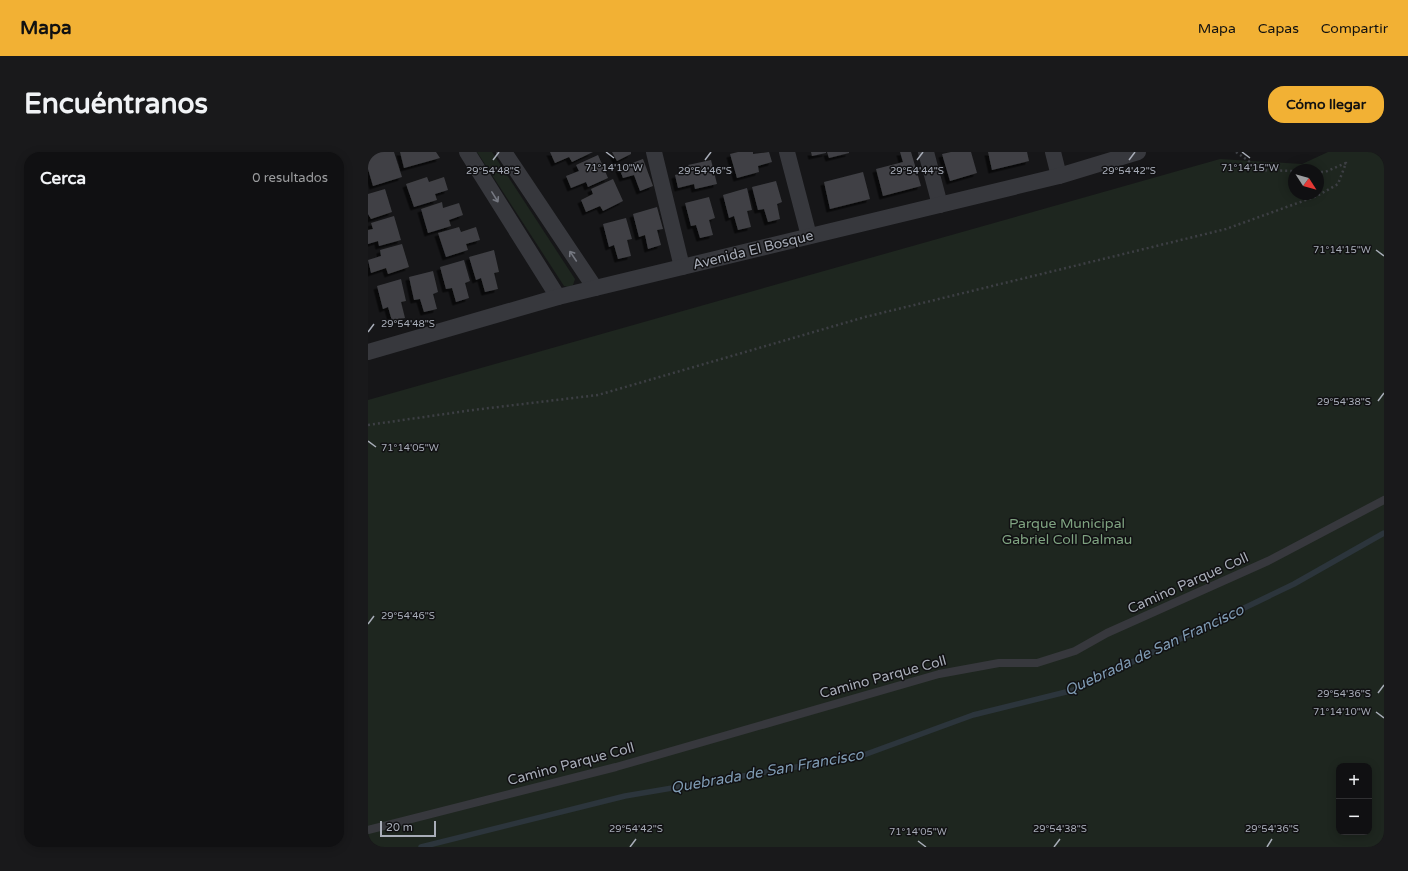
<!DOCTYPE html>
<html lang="es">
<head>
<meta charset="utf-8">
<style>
  :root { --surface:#101012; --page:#19191b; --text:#f1f3f6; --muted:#9c9d9f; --line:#303032; --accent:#f2b134 }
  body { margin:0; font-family:"Varela Round",sans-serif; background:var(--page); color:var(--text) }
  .controls { position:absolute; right:12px; bottom:12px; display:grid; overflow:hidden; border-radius:8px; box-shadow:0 2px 10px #0003 }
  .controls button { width:36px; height:36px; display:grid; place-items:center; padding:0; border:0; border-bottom:1px solid var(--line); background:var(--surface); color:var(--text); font:20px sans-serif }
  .compass { position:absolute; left:920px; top:12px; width:36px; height:36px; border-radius:50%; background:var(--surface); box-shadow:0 2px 10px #0003; rotate:126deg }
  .scale { position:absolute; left:12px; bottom:10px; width:56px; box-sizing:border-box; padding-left:4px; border:2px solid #a8adb8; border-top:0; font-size:11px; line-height:14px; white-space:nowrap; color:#a8adb8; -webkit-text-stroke:3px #111113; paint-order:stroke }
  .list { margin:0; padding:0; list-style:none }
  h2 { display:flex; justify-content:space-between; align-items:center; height:52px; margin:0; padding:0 16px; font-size:17px }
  h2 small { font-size:13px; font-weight:400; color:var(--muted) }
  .map { position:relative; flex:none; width:1016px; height:695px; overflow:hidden; border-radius:16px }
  header { display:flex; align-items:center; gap:24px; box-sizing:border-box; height:56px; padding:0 20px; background:var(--accent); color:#111 }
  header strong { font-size:19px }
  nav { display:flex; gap:22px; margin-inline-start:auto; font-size:14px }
  .intro { display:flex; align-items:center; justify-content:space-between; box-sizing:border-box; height:96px; padding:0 24px }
  h1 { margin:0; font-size:28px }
  .button { padding:10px 18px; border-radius:16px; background:var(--accent); color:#111; font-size:14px; font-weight:700 }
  main { display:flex; gap:24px; padding:0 24px }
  aside { flex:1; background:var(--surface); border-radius:16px; box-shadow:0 2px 10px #0003 }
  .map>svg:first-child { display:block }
  .green { fill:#1e261f; fill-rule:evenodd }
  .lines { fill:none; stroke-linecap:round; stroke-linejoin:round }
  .stream { stroke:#2c353c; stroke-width:5.5 }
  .building { fill:#404145; filter:url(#shadow) }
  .path { stroke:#3d3f44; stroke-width:2.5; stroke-dasharray:2 3; stroke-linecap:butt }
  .lane { stroke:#37383d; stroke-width:8 }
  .street { stroke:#37383d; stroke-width:16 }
  .oneway { stroke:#757881 }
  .ticks { fill:none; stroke:#a8adb8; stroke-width:1.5 }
  .labels { text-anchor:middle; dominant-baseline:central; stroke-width:3; stroke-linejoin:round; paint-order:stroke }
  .street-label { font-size:14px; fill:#a8adb8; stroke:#111113 }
  .park-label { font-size:14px; fill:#7fa381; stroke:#111113 }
  .water-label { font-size:15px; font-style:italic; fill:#7f9bb3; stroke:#111113 }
  .ticks-label { font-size:10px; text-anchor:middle; fill:#a8adb8; stroke:#111113; stroke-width:3; stroke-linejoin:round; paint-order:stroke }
</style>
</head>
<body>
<header>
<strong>Mapa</strong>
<nav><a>Mapa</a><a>Capas</a><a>Compartir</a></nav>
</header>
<div class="intro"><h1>Encuéntranos</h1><a class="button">Cómo llegar</a></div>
<main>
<aside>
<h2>Cerca<small>0 resultados</small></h2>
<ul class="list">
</ul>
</aside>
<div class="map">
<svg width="1016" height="695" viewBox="0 0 1016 695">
  <defs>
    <filter id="shadow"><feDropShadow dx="-3.5" dy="3.5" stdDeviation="0" flood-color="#0009"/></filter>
  </defs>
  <rect width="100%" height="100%" fill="#161618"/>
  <!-- green -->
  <g class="green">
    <polygon points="109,0 124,0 207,127 205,133 200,135 196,134"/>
    <path d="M 960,0 L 1016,0 L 1016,695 L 0,695 L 0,248 L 852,7 L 934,12 ZM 926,18 L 950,18 L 950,42 L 926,42 ZM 971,614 L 1001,614 L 1001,680 L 971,680 Z"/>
  </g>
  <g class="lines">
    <!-- stream -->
    <polyline class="stream" points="53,695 257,644 493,604 605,563 706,538 926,432 1016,381"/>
  </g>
  <!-- building -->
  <g class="building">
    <polygon points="6,0 26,0 34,25 5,34 0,17 0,3"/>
    <polygon points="32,0 68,0 72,6 36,16"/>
    <polygon points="182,0 225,0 204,10 201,5 187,11"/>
    <polygon points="244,0 263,0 263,2 249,9"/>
    <polygon points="370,0 385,0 385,2 401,0 404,10 390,14 391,20 369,26 362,2"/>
    <polygon points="443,0 458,0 458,1 444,4"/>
    <polygon points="459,0 481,0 481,1 461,6"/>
    <polygon points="532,0 543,0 553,34 515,44 508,17 535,10"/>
    <polygon points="583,0 603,0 609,21 582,29 574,2"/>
    <polygon points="620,0 659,0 661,9 624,18"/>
    <polygon points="230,3 240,26 220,35 218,30 203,36 198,24 211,19 208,13"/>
    <polygon points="275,7 285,34 272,39 266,23 255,26 251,16"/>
    <polygon points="343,8 349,32 327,37 326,32 310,36 307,23 321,19 320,13"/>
    <polygon points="495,20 502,47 462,57 456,30"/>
    <polygon points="59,25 61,30 76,25 80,38 67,42 69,48 46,55 38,32"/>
    <polygon points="245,27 255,49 235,59 232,54 218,60 213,48 225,42 223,37"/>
    <polygon points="408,29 414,50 409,52 412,67 400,70 396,57 390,58 384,35"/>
    <polygon points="379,36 384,58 379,59 383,75 370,78 366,64 361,66 355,43"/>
    <polygon points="17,37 24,60 3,67 0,62 0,42"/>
    <polygon points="341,45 347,66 341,68 345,83 332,86 328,73 323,74 317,51"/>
    <polygon points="74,50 75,56 91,51 95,63 81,68 83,74 60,81 53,57"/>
    <polygon points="289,55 295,77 289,78 293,93 280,97 277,83 271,85 265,62"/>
    <polygon points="26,64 33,88 11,94 10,89 0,92 0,78 5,77 3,71"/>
    <polygon points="258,66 264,87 259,88 263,104 250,107 246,93 241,95 235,72"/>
    <polygon points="91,75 93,80 108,75 112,88 98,92 100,98 78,105 70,81"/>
    <polygon points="34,92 41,115 20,122 18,116 3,121 0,108 13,104 12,98"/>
    <polygon points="126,98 131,120 126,121 130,137 117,140 113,126 108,128 101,105"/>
    <polygon points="96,108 102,129 97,131 101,146 88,150 84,136 78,137 72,115"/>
    <polygon points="65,119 70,140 65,142 69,157 56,160 52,147 46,148 41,125"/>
    <polygon points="33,127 38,149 33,150 37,166 24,169 20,155 15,157 9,134"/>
  </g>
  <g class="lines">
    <!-- path -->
    <g class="path">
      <polyline points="868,0 893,18 926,19"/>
      <polyline points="0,273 105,258 230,243 497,165 858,77 949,44 970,32 978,11 957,20 950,20"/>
    </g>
    <!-- lane -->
    <polyline class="lane" points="0,678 248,615 571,522 631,511 669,511 707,499 739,481 900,409 1016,348"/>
    <!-- street -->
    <g class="street">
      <polyline points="99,0 190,145"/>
      <polyline points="136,0 227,136"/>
      <polyline points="286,0 314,115"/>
      <polyline points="419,0 441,84"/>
      <polyline points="558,0 572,53"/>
      <polyline points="685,0 691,24"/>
      <polyline points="0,200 190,145 691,24 770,0"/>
    </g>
  </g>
  <!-- one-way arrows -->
  <defs><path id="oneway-shaft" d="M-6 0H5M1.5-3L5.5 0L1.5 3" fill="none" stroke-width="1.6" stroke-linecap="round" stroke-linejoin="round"/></defs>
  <g class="oneway">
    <use href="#oneway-shaft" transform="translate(127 45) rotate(58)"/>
    <use href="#oneway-shaft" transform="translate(205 104) rotate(-124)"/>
  </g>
  <!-- ticks -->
  <path class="ticks" d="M 238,0 L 246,6M 874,0 L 882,6M 125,8 L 131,0M 337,8 L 343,0M 549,8 L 555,0M 761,8 L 767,0M 1008,98 L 1016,104M 0,180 L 6,172M 1010,249 L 1016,241M 0,289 L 8,295M 0,472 L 6,464M 1010,541 L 1016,533M 1008,560 L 1016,566M 550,689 L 558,695M 262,695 L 268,687M 686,695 L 692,687M 899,695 L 904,687"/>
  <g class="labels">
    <!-- street labels -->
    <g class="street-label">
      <text transform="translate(385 98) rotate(-14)">Avenida El Bosque</text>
      <text transform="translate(820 431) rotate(-24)">Camino Parque Coll</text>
      <text transform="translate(515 525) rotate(-15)">Camino Parque Coll</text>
      <text transform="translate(203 612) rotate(-15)">Camino Parque Coll</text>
    </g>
    <!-- park labels -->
    <g class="park-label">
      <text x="699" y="371">Parque Municipal<tspan x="699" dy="16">Gabriel Coll Dalmau</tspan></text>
    </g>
    <!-- water labels -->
    <g class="water-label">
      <text transform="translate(786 498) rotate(-25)">Quebrada de San Francisco</text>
      <text transform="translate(399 619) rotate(-10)">Quebrada de San Francisco</text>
    </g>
  </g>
  <g class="ticks-label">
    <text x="246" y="19">71°14'10"W</text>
    <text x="882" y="19">71°14'15"W</text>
    <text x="337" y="22">29°54'46"S</text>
    <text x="549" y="22">29°54'44"S</text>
    <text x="761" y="22">29°54'42"S</text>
    <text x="125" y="22">29°54'48"S</text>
    <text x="974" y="101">71°14'15"W</text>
    <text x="40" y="175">29°54'48"S</text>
    <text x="976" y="253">29°54'38"S</text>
    <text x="42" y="299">71°14'05"W</text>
    <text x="40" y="467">29°54'46"S</text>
    <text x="976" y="545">29°54'36"S</text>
    <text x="974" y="563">71°14'10"W</text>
    <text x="268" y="680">29°54'42"S</text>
    <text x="692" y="680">29°54'38"S</text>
    <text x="904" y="680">29°54'36"S</text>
    <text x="550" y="683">71°14'05"W</text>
  </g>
</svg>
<div class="controls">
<button>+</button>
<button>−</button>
</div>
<svg class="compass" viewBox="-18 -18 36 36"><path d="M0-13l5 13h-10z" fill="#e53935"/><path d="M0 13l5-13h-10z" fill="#9c9d9f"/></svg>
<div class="scale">20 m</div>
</div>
</main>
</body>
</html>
